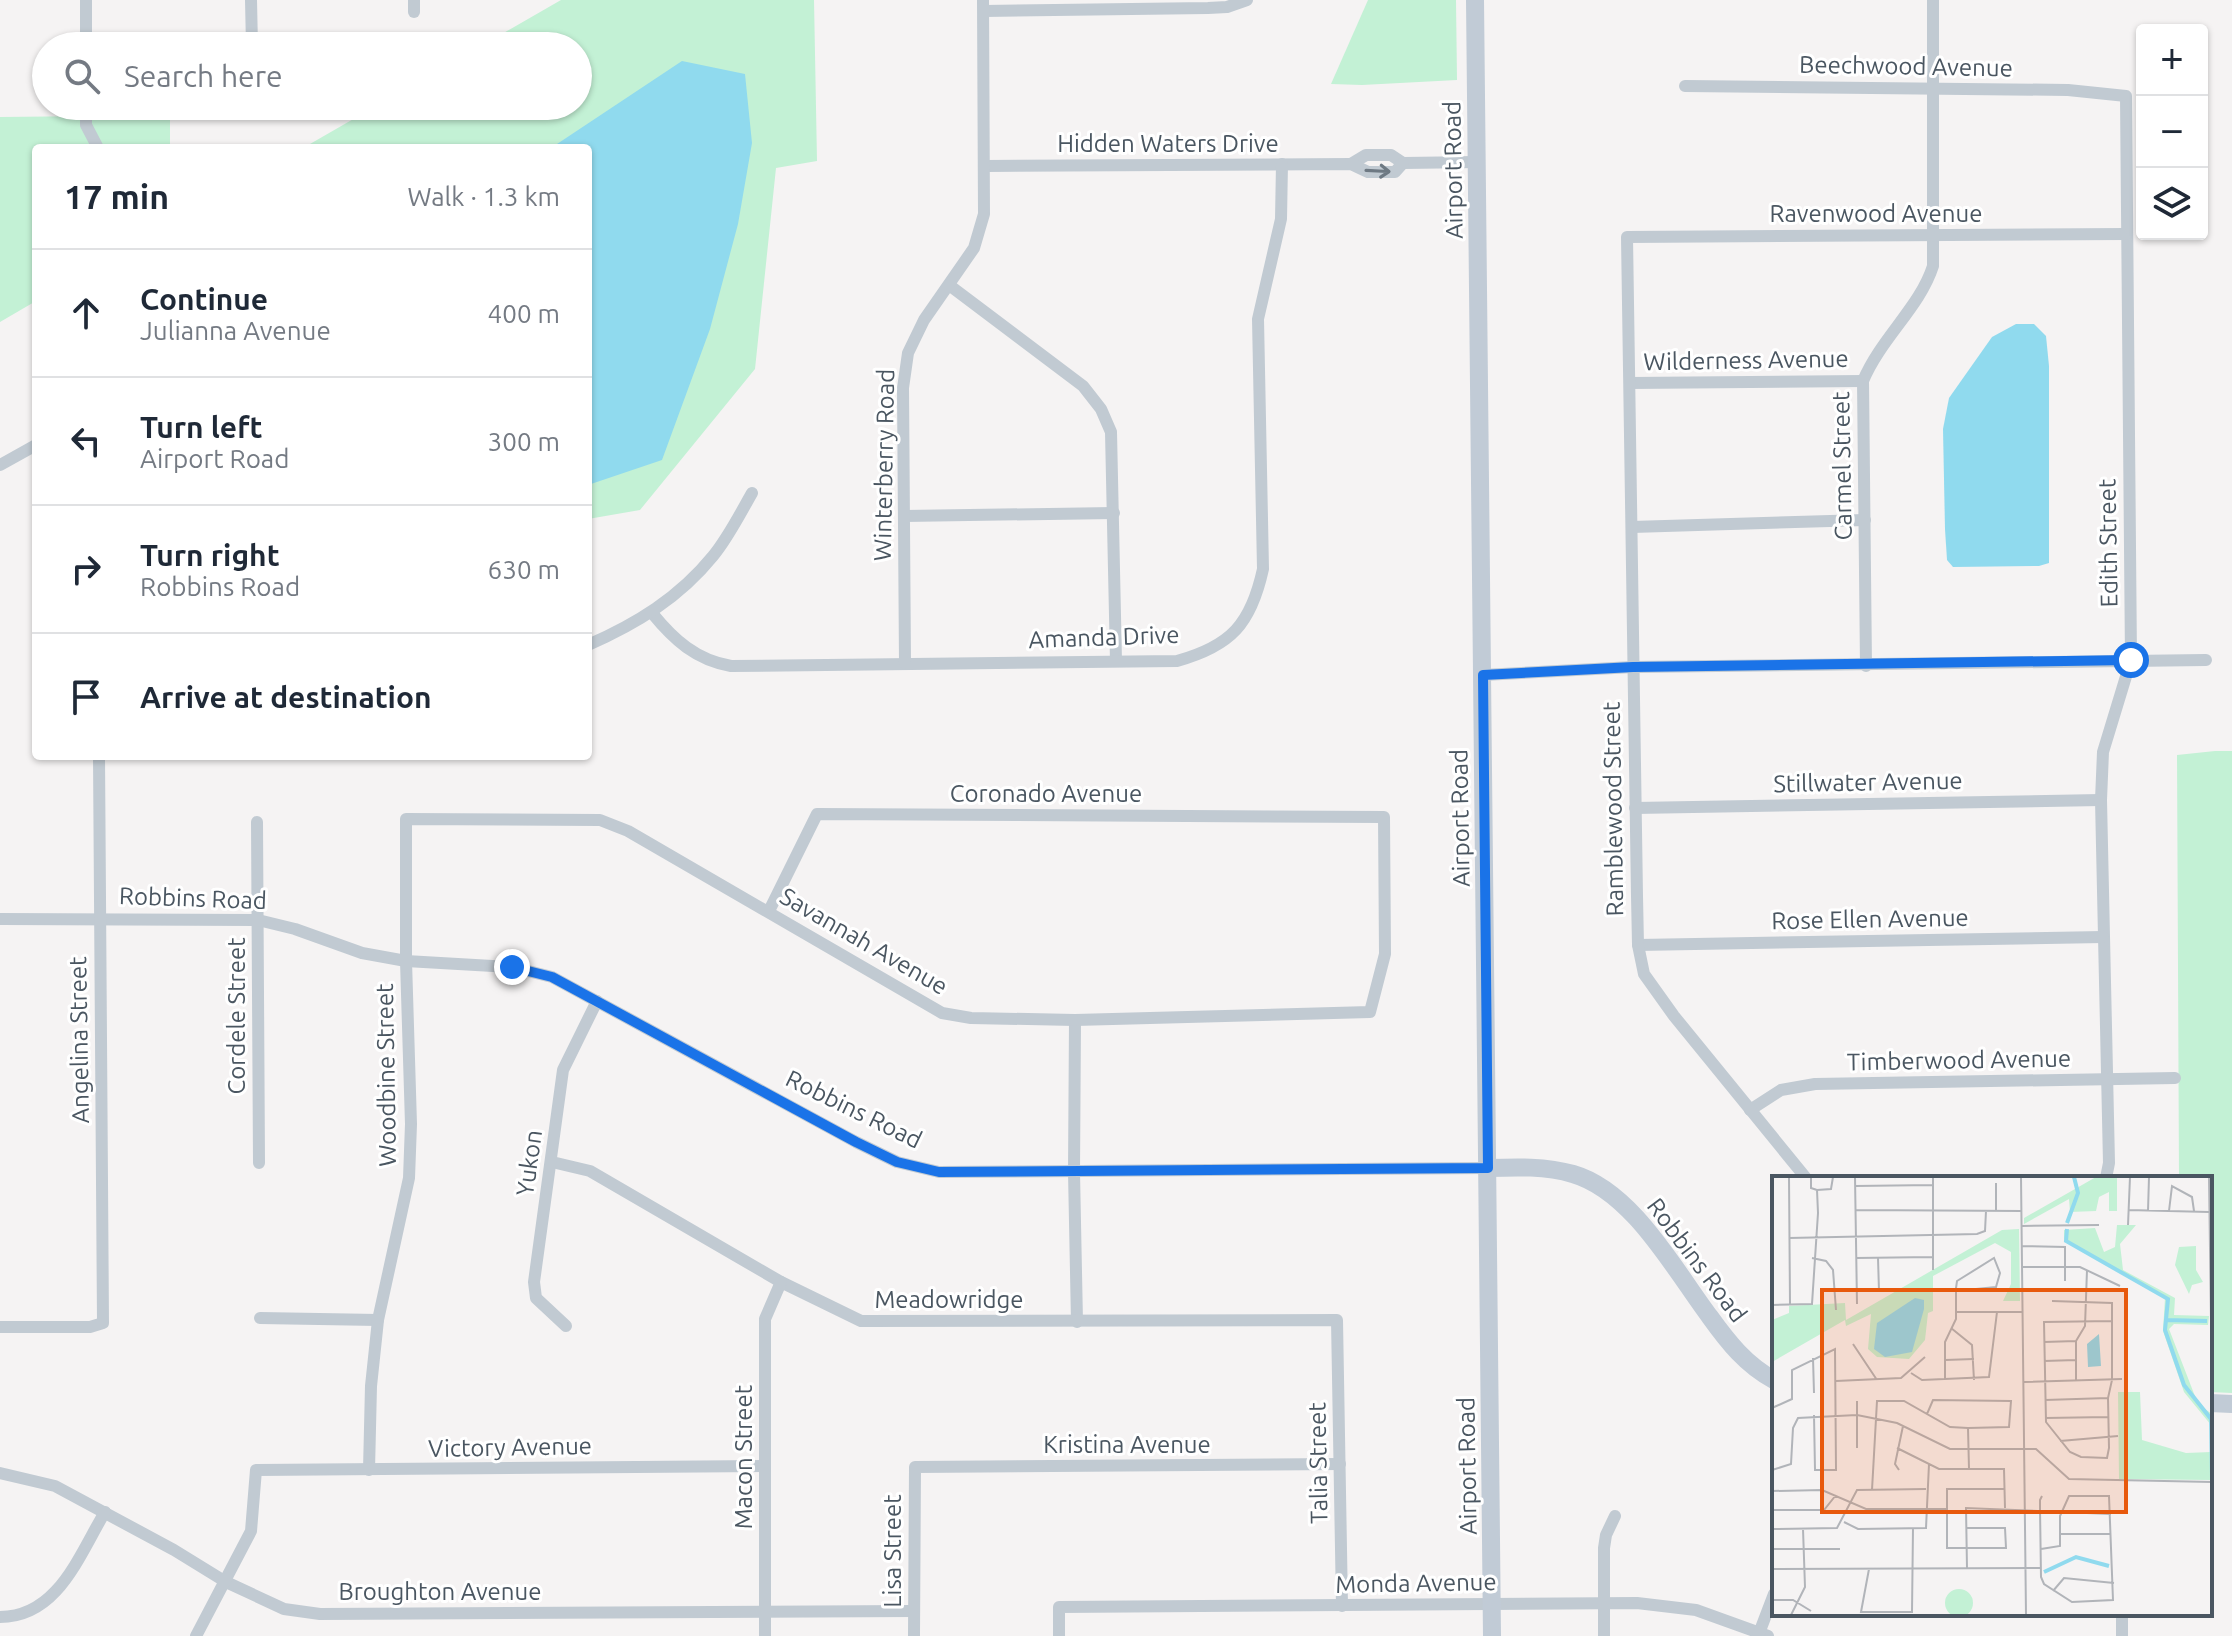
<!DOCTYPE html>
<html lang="en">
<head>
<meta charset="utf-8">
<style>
  :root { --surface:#fff; --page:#f2f2f3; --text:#1f2937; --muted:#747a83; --line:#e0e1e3 }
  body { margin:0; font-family:Ubuntu,sans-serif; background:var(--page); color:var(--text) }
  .controls { position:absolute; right:24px; top:24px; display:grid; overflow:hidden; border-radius:8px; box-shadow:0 2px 6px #0004 }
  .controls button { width:72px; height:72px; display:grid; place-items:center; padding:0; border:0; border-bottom:2px solid var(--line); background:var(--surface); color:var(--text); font:40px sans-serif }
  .stop { position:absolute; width:24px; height:24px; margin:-18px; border:6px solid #1a73e8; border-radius:50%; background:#fff }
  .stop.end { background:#1a73e8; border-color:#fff; box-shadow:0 2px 8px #0008 }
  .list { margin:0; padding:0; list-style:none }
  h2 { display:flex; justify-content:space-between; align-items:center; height:104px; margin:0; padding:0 32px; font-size:34px }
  h2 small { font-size:26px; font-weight:400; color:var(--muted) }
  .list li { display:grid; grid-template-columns:52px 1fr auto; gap:24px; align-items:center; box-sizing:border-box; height:128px; padding:0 32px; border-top:2px solid var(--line) }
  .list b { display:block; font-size:30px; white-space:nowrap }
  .list p { margin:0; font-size:26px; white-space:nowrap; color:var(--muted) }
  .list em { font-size:26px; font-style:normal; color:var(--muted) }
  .icon { flex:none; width:44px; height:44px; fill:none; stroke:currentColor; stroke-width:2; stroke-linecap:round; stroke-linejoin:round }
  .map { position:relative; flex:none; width:2232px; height:1636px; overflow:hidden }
  .search { position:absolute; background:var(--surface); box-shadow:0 2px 6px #0004; left:32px; top:32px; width:560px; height:88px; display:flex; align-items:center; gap:20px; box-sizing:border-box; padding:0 28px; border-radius:44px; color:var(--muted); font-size:30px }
  .panel { position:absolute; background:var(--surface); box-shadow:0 2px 6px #0004; left:32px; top:144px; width:560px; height:616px; border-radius:8px }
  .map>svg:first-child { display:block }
  .green { fill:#c3f1d5 }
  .water { fill:#90daee }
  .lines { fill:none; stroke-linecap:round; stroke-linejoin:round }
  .street { stroke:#c1cad2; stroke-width:12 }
  .secondary { stroke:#c1cbd6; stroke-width:18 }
  .oneway { stroke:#6e7983 }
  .route { stroke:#1a73e8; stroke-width:10 }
  .labels { text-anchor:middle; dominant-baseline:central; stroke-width:6; stroke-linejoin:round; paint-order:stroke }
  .street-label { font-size:24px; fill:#4a5661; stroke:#fff }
  .inset-river { fill:none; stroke:#90daee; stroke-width:4 }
  .inset-road { fill:none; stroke:#b1b4b9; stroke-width:2 }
  .view { fill:#e8590c; fill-opacity:0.15; stroke:#e8590c; stroke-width:4 }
  .inset-edge { fill:none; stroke:#4a5661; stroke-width:4 }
</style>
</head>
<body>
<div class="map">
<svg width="2232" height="1636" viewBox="0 0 2232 1636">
  <rect width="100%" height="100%" fill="#f5f3f3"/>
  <!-- green -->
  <g class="green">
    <polygon points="561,0 814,0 817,161 776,168 755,369 640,510 588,519 588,148 303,148 376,106 578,106 578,46 481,46"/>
    <polygon points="1368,0 1456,0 1457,80 1362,85 1331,84"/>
    <polygon points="97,106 170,106 170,148 36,148 36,301 0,322 0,117 97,116"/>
    <polygon points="2215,751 2232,751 2232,1393 2210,1392 2210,1178 2179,1178 2177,755"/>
  </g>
  <!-- water -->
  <g class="water">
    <polygon points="682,61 745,74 752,143 738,224 710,329 662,460 588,485 588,148 551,148"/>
    <polygon points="2016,324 2034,324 2046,336 2049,366 2049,563 2039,566 1953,567 1947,560 1945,529 1943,429 1949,398 1992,337"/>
  </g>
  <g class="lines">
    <!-- street -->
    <g class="street">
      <polyline points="251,0 252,46"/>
      <polyline points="414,0 414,12"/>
      <polyline points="984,11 1208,8 1227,7 1247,0"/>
      <polyline points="86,46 86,0"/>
      <polyline points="1685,86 2068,90 2126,96 2131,660 2103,752 2101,800 2109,1163 2106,1178"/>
      <polyline points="86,106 86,125 98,148"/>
      <polyline points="1351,164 1366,155 1391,155 1403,163 1477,162"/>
      <polyline points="986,166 1351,164 1368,172 1395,172 1403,163"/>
      <polyline points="949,285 1083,386 1101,409 1111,432 1116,661"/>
      <polyline points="1630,383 1863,381"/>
      <polyline points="0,465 36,445"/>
      <polyline points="904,516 1114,513"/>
      <polyline points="1632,527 1865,520"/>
      <path d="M 652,613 C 674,640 696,660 731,666 L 1177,661 C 1231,646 1251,624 1263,569 L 1258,319 L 1281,219 L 1282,164"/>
      <path d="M 588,645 C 636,624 679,598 713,556 C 728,538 740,514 752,493"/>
      <polyline points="905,663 903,388 908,353 924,320 974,248 984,214 983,0"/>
      <path d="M 1866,666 L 1863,381 C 1881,338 1920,307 1933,266 L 1933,0"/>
      <polyline points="1483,675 1633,667 2206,660"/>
      <polyline points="1635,808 2101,800"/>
      <polyline points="257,822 259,1163"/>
      <polyline points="0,919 258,920 295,929 362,953 406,961 512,967 552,977 856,1142 897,1162 939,1172 1488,1168"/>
      <polyline points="1638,945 2103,937"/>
      <polyline points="1075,1020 1074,1172 1077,1322"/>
      <polyline points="1750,1110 1781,1090 1815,1084 2175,1078"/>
      <polyline points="552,1162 590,1171 781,1282 861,1321 1337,1320 1342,1606"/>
      <polyline points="1806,1178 1674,1016 1644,974 1638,945 1637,896 1627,237 2126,234"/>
      <polyline points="260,1318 378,1320"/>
      <polyline points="566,1326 536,1298 534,1282 563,1070 597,1001"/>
      <polyline points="0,1327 90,1327 103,1323 99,756"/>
      <polyline points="369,1470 371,1386 378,1320 409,1178 411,1124 406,961 406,819 600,820 628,831 942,1013 971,1018 1075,1020 1370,1012 1385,954 1384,817 817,814 769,911"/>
      <polyline points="0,1473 55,1486 174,1550 226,1582 284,1609 320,1614 913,1611"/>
      <polyline points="2122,1614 2122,1636"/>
      <path d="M 0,1617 C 58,1617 79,1555 105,1512"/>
      <polyline points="196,1636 251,1531 256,1470 764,1466"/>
      <polyline points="765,1636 765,1319 781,1282"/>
      <polyline points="914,1636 915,1467 1340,1464"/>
      <polyline points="1059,1636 1059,1607 1637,1603 1696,1610 1768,1636"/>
      <polyline points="1604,1636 1604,1548 1606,1535 1615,1516"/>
      <polyline points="1758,1636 1774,1594"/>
    </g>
    <!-- secondary -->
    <g class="secondary">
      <polyline points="1475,0 1492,1636"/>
      <path d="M 1488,1168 C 1516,1167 1546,1166 1573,1174 C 1632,1191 1674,1269 1710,1317 C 1728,1342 1746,1365 1774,1380"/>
      <polyline points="2210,1403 2232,1404"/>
    </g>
  </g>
  <!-- one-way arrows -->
  <defs><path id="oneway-shaft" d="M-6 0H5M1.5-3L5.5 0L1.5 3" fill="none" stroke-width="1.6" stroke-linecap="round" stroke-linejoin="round" transform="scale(2)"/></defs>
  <use class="oneway" href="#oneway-shaft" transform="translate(1378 171) rotate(3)"/>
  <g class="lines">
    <!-- route -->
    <polyline class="route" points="512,967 552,977 856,1142 897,1162 939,1172 1488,1168 1483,675 1633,667 2131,660"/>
  </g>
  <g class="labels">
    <!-- street labels -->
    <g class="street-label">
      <text transform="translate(1906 66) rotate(1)">Beechwood Avenue</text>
      <text x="1168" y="143">Hidden Waters Drive</text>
      <text transform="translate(1453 170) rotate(-91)">Airport Road</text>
      <text x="1876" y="213">Ravenwood Avenue</text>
      <text transform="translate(1746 360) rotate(-1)">Wilderness Avenue</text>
      <text transform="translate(884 465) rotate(-89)">Winterberry Road</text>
      <text transform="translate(1842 466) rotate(-91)">Carmel Street</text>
      <text transform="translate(2108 543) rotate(-91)">Edith Street</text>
      <text transform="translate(1104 637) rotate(-2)">Amanda Drive</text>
      <text transform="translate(1868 782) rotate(-1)">Stillwater Avenue</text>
      <text x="1046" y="793">Coronado Avenue</text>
      <text transform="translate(1613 809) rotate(-91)">Ramblewood Street</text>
      <text transform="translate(1460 818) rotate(-91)">Airport Road</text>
      <text transform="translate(193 898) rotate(2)">Robbins Road</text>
      <text transform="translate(1870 919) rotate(-1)">Rose Ellen Avenue</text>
      <text transform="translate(864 941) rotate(30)">Savannah Avenue</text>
      <text transform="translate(236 1016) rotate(-90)">Cordele Street</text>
      <text transform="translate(79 1040) rotate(-91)">Angelina Street</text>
      <text transform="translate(1959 1060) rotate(-1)">Timberwood Avenue</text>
      <text transform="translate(386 1075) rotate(-91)">Woodbine Street</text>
      <text transform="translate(854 1109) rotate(26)">Robbins Road</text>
      <text transform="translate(529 1163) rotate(-82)">Yukon</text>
      <text transform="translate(1697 1260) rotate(53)">Robbins Road</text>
      <text x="949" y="1299">Meadowridge</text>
      <text x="1127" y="1444">Kristina Avenue</text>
      <text transform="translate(510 1447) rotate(-1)">Victory Avenue</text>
      <text transform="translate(743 1457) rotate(-90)">Macon Street</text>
      <text transform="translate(1318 1463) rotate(-91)">Talia Street</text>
      <text transform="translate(1467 1466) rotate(-91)">Airport Road</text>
      <text transform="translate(892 1551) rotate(-90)">Lisa Street</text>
      <text transform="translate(1416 1583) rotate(-1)">Monda Avenue</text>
      <text x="440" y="1591">Broughton Avenue</text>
    </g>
  </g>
  <!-- overview -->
  <g transform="translate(1772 1176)">
    <rect width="440" height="440" fill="#f5f3f3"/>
    <path d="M 324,1 L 345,1 L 345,35 L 337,35 L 337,16 L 327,21 L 324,35 L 298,36 L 297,23 L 252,48 L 252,42 ZM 345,49 L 364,49 L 348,68 L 351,94 L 403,122 L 402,139 L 437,140 L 436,149 L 402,148 L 397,153 L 426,228 L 440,238 L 440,304 L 347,303 L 346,216 L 368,216 L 370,264 L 414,277 L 439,276 L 439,249 L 412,216 L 391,155 L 393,122 L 292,63 L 292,54 L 323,52 L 332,76 L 343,71 ZM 247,53 L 248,125 L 231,125 L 239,108 L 239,76 L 223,67 L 161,100 L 161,135 L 156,137 L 153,164 L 137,183 L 105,181 L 96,173 L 99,138 L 74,150 L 73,144 L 0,186 L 0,144 L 17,137 L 17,130 L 73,127 L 74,144 L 230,54 ZM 424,70 L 424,94 L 431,106 L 420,109 L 417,118 L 403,89 L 407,71 ZM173 427a14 14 0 1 1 28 0a14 14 0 1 1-28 0Z" fill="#c3f1d5"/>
    <path d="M 143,122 L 152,124 L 152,133 L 140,176 L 113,181 L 102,173 L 105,147 ZM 327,158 L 329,190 L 316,191 L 315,168 Z" fill="#90daee"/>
    <path class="inset-river" d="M 295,47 L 306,17 L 302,1M 295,53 L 294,65 L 396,123 L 393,154 L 412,209 L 439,243 L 440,302M 394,144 L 435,145M 272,396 L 304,381 L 337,390"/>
    <path class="inset-road" d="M 17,1 L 18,128M 83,1 L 85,128M 161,1 L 161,94M 249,1 L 254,439M 437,1 L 440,217M 224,7 L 224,35M 83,10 L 161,9M 45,14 L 59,13 L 61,1M 83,34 L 250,35M 356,34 L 437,36M 376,35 L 377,1M 397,35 L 400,10 L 420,21 L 422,35M 356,49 L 358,1M 250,50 L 327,49M 17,62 L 205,58 L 213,55 L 214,35M 250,70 L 293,71 L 293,105M 40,82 L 54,85 L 61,94 L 64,134M 84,82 L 161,81M 106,82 L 107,115M 251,91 L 308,91 L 348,110M 280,125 L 340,127 L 340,204 L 336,222 L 337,272 L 335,282 L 309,281 L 298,276 L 274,246 L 272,146 L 340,145M 0,129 L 40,128 L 46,37 L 45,14 L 39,12 L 39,1M 184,136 L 251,136M 179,152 L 200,169 L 202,204M 272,166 L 304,165M 81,168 L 105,204M 41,182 L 42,217M 173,184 L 202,183M 272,185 L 304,184M 139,197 L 150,204 L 217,201 L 225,136M 173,204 L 173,166 L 184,143 L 184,112 L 185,105 L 222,82 L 228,97 L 224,111 L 184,115M 304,204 L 304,165 L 313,150 L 315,94M 64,205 L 129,202 L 153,181M 252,206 L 350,203M 273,224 L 336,222M 85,225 L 85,272M 0,232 L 20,223 L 20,194 L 63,173 L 64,294 L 43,294 L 42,239M 273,242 L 336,241M 196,252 L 197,293M 288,265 L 346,260M 125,272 L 167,293 L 232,293 L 233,332M 0,294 L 19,288 L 21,252 L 26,242 L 85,239 L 125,247 L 178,273 L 264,273 L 297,303 L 440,306M 127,294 L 123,288 L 131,250M 100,314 L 105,225 L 132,225 L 178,251 L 196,252 L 237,251 L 239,225 L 161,224 L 155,238M 0,315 L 50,314 L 94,333 L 175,333M 0,334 L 52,334 L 64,319M 72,346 L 86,353 L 154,352 L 157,288M 194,352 L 233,352 L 234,372 L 175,372 L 175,313 L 232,313M 0,353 L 65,352 L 85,314 L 154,313M 288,358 L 339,358M 0,373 L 68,373M 269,373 L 288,370 L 288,340 L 297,320 L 337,320 L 341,424 L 300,426 L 272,408 L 269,401 L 268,332 L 268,324 L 270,320M 195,392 L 194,332 L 339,338M 0,393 L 269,392M 97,393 L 89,436 L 140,436 L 141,352M 281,415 L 292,402 L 342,407M 0,424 L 21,424 L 39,435M 19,439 L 33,411 L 31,353"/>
    <path class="view" d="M 50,114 L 354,114 L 354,336 L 50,336 Z"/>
    <rect width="440" height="440" class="inset-edge"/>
  </g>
</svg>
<div class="controls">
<button>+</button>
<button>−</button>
<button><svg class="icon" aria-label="layers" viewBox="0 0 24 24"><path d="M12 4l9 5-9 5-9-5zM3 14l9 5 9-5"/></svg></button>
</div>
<div class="stop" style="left:2131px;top:660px"></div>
<div class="stop end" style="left:512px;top:967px"></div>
<div class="search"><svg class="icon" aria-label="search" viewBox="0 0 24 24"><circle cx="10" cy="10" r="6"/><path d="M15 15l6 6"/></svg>Search here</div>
<section class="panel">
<h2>17 min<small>Walk · 1.3 km</small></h2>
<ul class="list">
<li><svg class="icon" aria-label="ahead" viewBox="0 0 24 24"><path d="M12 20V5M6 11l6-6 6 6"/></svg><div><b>Continue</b><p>Julianna Avenue</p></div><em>400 m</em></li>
<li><svg class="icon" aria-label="left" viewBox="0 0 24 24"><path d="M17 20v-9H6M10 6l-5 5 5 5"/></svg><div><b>Turn left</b><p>Airport Road</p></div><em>300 m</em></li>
<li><svg class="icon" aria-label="right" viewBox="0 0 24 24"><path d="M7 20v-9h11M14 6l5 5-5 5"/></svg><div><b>Turn right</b><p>Robbins Road</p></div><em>630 m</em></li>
<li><svg class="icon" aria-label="arrive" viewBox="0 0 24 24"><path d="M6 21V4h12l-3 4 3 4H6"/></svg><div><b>Arrive at destination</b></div></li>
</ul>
</section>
</div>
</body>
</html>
